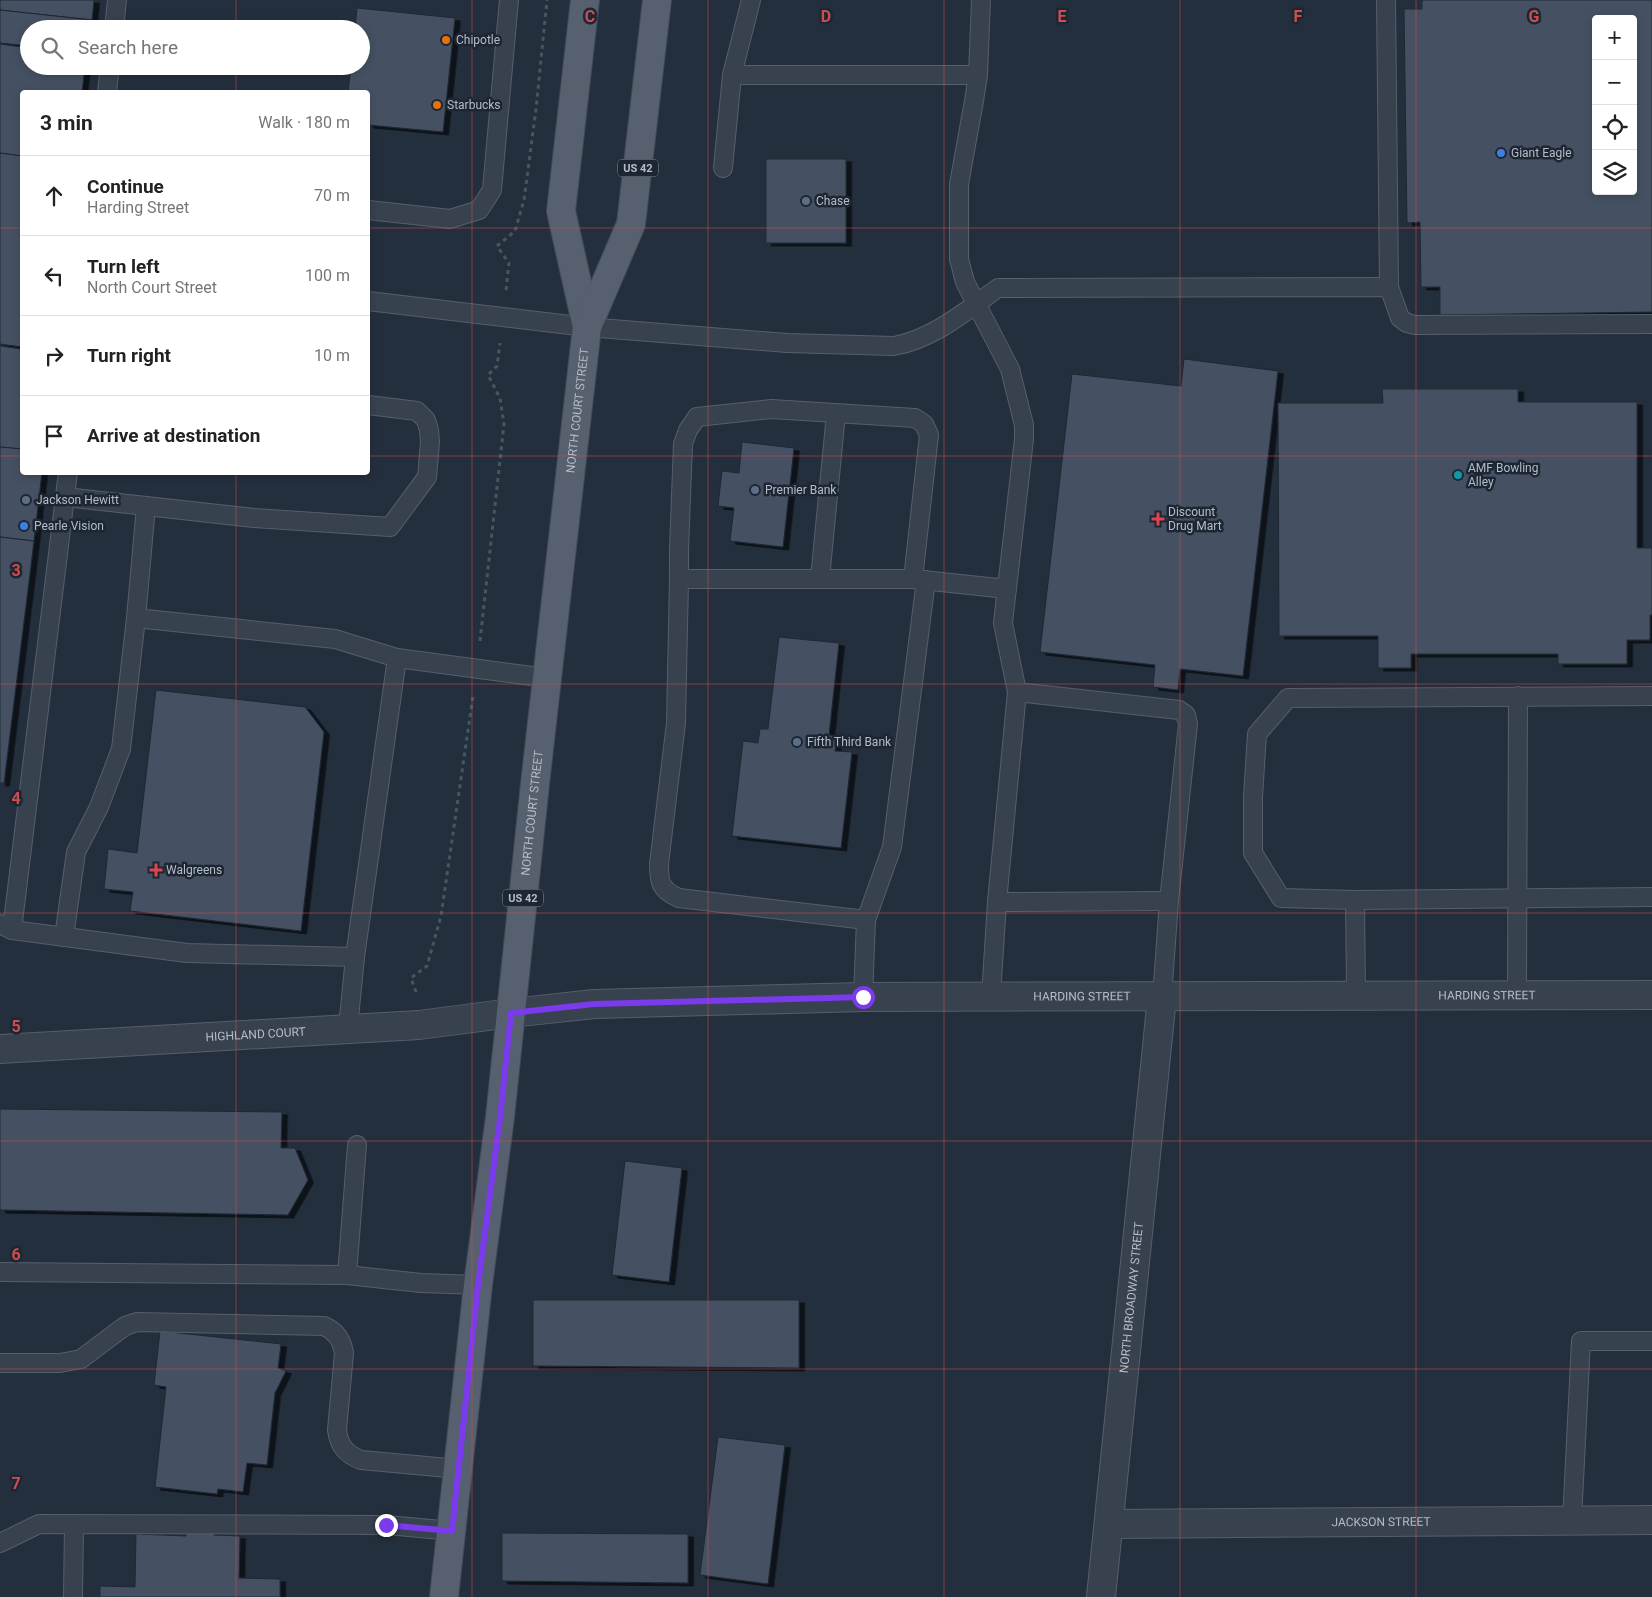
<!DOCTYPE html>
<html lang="en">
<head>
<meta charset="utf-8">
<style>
  :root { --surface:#fff; --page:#f6f6f6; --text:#222; --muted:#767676; --line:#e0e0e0 }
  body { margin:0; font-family:Roboto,sans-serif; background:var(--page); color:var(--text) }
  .controls { position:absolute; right:15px; top:15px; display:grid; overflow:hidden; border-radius:5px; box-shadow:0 2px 8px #0003 }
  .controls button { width:45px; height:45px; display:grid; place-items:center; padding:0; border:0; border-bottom:1px solid var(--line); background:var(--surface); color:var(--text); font:25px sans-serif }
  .stop { position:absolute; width:15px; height:15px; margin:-11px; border:4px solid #7c3aed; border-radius:50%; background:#fff }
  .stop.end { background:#7c3aed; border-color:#fff; box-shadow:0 1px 5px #0008 }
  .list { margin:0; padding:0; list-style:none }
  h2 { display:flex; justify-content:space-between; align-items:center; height:65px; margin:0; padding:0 20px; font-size:21px }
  h2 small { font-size:16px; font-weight:400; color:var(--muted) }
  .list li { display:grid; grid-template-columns:32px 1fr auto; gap:15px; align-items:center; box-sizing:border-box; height:80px; padding:0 20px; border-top:1px solid var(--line) }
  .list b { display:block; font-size:19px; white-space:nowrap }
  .list p { margin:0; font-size:16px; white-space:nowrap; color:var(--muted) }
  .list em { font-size:16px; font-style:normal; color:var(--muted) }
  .icon { flex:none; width:28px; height:28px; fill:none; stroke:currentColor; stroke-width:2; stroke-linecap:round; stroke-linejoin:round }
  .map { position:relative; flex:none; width:1652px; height:1597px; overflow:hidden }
  .search { position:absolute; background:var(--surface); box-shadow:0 2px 8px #0003; left:20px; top:20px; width:350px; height:55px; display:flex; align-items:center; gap:12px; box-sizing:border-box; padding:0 18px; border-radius:28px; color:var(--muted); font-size:19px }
  .panel { position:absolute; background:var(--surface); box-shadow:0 2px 8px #0003; left:20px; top:90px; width:350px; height:385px; border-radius:5px }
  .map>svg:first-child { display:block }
  .building { fill:#455162; stroke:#1f2835; fill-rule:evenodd; filter:url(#shadow) }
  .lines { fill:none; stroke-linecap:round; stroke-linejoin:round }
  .lane-casing { stroke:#565f6c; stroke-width:20 }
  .street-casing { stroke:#565f6c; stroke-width:30 }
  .primary-casing { stroke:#414a57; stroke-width:30 }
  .path { stroke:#44595c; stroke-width:3; stroke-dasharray:4 4; stroke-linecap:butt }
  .lane { stroke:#38414e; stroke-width:18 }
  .street { stroke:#38414e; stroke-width:28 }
  .primary { stroke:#56606e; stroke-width:28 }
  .route { stroke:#7c3aed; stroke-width:6 }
  .grid { fill:none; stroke:#ce4d50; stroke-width:1; stroke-opacity:0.55 }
  .food-dot { fill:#e8710a; stroke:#1d2633; stroke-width:2 }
  .shop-dot { fill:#3f7fe0; stroke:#1d2633; stroke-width:2 }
  .service-dot { fill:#5c6f8a; stroke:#1d2633; stroke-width:2 }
  .culture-dot { fill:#0f9aa8; stroke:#1d2633; stroke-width:2 }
  .health-dot { fill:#e0444e; stroke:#1d2633; stroke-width:2 }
  .labels { text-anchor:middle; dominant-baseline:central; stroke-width:5; stroke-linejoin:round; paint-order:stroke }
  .shield { fill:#1d2633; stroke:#878f9c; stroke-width:1 }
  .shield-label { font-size:11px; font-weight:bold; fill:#b4bcc9 }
  .poi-label { font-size:12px; fill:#b4bcc9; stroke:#1d2633; text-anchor:start }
  .street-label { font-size:12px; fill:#b4bcc9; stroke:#1d2633 }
  .grid-label { font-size:16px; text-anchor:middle; font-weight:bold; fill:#ce4d50; stroke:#1d2633; stroke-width:5; stroke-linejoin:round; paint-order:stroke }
</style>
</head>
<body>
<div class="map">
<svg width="1652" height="1597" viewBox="0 0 1652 1597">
  <defs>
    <filter id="shadow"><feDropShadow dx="5.5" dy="3" stdDeviation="0" flood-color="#0009"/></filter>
  </defs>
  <rect width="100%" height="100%" fill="#242f3e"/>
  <!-- building -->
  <g class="building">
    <polygon points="0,0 94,0 92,20 0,10"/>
    <path d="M 1422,0 L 1652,0 L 1652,312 L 1440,315 L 1440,287 L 1421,287 L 1420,222 L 1407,223 L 1404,9 L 1422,9 ZM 1596,19 L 1633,19 L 1633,191 L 1596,191 Z"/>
    <polygon points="357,8 455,18 443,132 368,125 368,92 348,92 351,66 361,66 361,29 355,29"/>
    <polygon points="0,10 92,20 91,29 29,29 29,46 0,43"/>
    <polygon points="0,44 29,48 29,66 85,66 82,92 22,92 22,156 0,153"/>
    <polygon points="0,153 22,156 22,347 0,344"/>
    <rect x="766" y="159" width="80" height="84"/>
    <polygon points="0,346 22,349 22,449 0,447"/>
    <polygon points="1184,359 1278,371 1243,676 1180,669 1178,690 1153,687 1155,665 1040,652 1072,374 1181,386"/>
    <polygon points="1382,389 1518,389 1518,402 1637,402 1637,548 1652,548 1652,615 1650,615 1650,640 1627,640 1627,664 1558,664 1558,654 1411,654 1411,668 1378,668 1378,636 1279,636 1278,403 1383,403"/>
    <polygon points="742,442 794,448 783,547 730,541 734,508 718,506 722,471 739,473"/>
    <polygon points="0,447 22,449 22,472 42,472 34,541 0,537"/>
    <polygon points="0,537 34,541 4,783 0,783"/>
    <polygon points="779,637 839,643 829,735 837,736 835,751 852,752 841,848 732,836 743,741 758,743 760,729 768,729"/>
    <polygon points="156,690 305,707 324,732 301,931 130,911 133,892 104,889 108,849 137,853"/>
    <polygon points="0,1109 282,1112 281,1148 295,1148 308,1180 288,1215 0,1210"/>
    <polygon points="625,1161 682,1168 669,1282 612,1275"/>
    <polygon points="533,1300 799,1300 799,1368 533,1366"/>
    <polygon points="160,1331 281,1344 278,1368 286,1371 275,1393 267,1465 247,1463 243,1492 218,1489 217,1494 155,1487 166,1387 154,1385"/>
    <polygon points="718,1437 785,1445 768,1584 700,1575"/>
    <polygon points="186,1528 214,1529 214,1535 240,1536 239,1578 280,1579 280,1597 100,1597 100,1586 135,1587 136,1534 186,1536"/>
    <polygon points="502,1533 688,1534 688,1583 502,1581"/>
  </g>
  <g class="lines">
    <defs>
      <g id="lane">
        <polyline points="981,0 978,75 974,101 959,184 959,259 965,282 1010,369 1024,425 1024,439 1003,623 1017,692 997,902 991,996"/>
        <polyline points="1386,0 1389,287"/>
        <polyline points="114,29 117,0"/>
        <polyline points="732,75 978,75"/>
        <polyline points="107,92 110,66"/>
        <polyline points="723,168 732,75 751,0"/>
        <polyline points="368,210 450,219 479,210 492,190 509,0"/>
        <path d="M 368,301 L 587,327 L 787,343 L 894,346 C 933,339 966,311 998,288 L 1389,287 L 1400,318 L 1407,323 L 1415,325 L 1652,324"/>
        <polyline points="65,497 254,518 390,527 427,477 430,442 429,430 426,420 417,411 368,405"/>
        <polyline points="820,578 836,414"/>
        <polyline points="679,579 679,549 683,444 688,430 697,417 771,409 915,418 924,424 929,435 913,579"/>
        <polyline points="397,658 547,678"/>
        <polyline points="1017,692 1179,710 1186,715 1188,724 1169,901 1162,997"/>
        <polyline points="1355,900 1652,897"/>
        <polyline points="997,902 1169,901"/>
        <polyline points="866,920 892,847 926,580"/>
        <polyline points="0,924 12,930 187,953 355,957 397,658 335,639 136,618 146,506"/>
        <polyline points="12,930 68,472"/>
        <polyline points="64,937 76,852 99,807 121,749 136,618"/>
        <polyline points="1517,995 1518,696"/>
        <polyline points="1356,996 1355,900 1281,898 1253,853 1253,797 1257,734 1288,698 1652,696"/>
        <path d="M 863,997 L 866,920 L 679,898 C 660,890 659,882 659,864 L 676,723 L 679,579 L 913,579 L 1007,589"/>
        <polyline points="348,1028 355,957"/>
        <polyline points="0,1272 347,1275 421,1283 478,1285"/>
        <polyline points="347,1275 357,1145"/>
        <path d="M 0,1363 L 60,1363 L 81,1359 L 125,1326 L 137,1322 L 324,1326 C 336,1331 342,1340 344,1353 L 337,1430 C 339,1446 346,1454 361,1460 L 459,1469"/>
        <polyline points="1572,1521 1581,1341 1652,1341"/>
        <polyline points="0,1543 39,1524 387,1525 452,1531"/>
        <polyline points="73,1597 74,1524"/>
      </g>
      <g id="street">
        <path id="s1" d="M 0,1049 L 419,1025 L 511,1013 L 594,1004 L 863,997 L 1652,995"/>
        <path id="s2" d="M 1110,1524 L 1652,1520"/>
        <path id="s3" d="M 1101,1597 L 1162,997"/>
      </g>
      <g id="primary">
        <polyline points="585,0 561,211 587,327"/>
        <path id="s4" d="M 444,1597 L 478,1285 L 500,1117 L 535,784 L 587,327 L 631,224 L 657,0"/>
      </g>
    </defs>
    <!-- lane casing -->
    <use href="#lane" class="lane-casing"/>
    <!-- street casing -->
    <use href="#street" class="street-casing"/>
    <!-- primary casing -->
    <use href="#primary" class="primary-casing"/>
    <!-- path -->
    <g class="path">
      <polyline points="506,290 509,263 497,246 515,231 524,200 536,109 547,0"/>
      <polyline points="480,641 504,424 500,398 488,375 497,366 500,343"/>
      <polyline points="416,992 411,978 427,966 441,916 473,696"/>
    </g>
    <!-- lane -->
    <use href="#lane" class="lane"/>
    <!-- street -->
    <use href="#street" class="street"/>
    <!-- primary -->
    <use href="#primary" class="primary"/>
  </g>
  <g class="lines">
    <!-- route -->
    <polyline class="route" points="386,1525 452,1531 478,1285 500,1118 511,1013 594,1004 863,997"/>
  </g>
  <!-- grid -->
  <path class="grid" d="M 236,0 L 236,29M 472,0 L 472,1597M 708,0 L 708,1597M 944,0 L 944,1597M 1180,0 L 1180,1597M 1416,0 L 1416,1597M 236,66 L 236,92M 0,228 L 22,228M 368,228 L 1652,228M 0,456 L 22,456M 368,456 L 1652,456M 236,472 L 236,1597M 0,684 L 1652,684M 0,913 L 1652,913M 0,1141 L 1652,1141M 0,1369 L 1652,1369"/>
  <!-- markers -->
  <g class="food-dot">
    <circle cx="446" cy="40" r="5"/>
    <circle cx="437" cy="105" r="5"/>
  </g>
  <g class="shop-dot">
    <circle cx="1501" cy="153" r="5"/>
    <circle cx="24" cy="526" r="5"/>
  </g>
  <g class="service-dot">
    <circle cx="806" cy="201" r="5"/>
    <circle cx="755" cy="490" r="5"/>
    <circle cx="26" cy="500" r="5"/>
    <circle cx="797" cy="742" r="5"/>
  </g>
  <circle class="culture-dot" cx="1458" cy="475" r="5"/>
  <g class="health-dot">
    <path d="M1155.5 511.5h5v5h5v5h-5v5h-5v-5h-5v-5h5z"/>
    <path d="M153.5 862.5h5v5h5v5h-5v5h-5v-5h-5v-5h5z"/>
  </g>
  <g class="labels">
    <!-- shield labels -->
    <g class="shield">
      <rect x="618" y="159.5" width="40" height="17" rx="4"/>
      <rect x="503" y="889.5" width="40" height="17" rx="4"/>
    </g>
    <g class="shield-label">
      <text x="638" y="168">US 42</text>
      <text x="523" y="898">US 42</text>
    </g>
    <!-- poi labels -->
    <g class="poi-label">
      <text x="456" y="40">Chipotle</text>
      <text x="447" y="105">Starbucks</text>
      <text x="1511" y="153">Giant Eagle</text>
      <text x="816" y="201">Chase</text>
      <text x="1468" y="468">AMF Bowling<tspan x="1468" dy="14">Alley</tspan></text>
      <text x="765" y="490">Premier Bank</text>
      <text x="36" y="500">Jackson Hewitt</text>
      <text x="1168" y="512">Discount<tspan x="1168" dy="14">Drug Mart</tspan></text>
      <text x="34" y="526">Pearle Vision</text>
      <text x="807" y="742">Fifth Third Bank</text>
      <text x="166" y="870">Walgreens</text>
    </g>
    <!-- street labels -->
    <g class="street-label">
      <text stroke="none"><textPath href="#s4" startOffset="1194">NORTH COURT STREET</textPath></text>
      <text stroke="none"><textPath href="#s4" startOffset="789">NORTH COURT STREET</textPath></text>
      <text stroke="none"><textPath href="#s1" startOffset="1084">HARDING STREET</textPath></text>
      <text stroke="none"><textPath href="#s1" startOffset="1489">HARDING STREET</textPath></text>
      <text stroke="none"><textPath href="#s1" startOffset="256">HIGHLAND COURT</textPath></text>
      <text stroke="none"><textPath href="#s3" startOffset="301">NORTH BROADWAY STREET</textPath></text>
      <text stroke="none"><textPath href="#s2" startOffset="271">JACKSON STREET</textPath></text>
    </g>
  </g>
  <g class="grid-label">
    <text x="590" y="22">C</text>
    <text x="826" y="22">D</text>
    <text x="1062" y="22">E</text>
    <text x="1298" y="22">F</text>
    <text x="1534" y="22">G</text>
    <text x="16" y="576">3</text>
    <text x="16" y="804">4</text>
    <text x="16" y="1032">5</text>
    <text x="16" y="1260">6</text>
    <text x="16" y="1489">7</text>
  </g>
</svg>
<div class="controls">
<button>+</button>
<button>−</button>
<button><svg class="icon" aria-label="locate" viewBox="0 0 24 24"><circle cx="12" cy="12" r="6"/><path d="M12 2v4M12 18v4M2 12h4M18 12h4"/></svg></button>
<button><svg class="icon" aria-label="layers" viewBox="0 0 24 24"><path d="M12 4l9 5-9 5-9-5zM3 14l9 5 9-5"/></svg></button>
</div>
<div class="stop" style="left:863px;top:997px"></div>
<div class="stop end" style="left:386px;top:1525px"></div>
<div class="search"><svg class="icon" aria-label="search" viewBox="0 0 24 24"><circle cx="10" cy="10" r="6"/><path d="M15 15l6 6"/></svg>Search here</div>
<section class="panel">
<h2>3 min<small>Walk · 180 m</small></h2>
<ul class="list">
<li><svg class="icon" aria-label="ahead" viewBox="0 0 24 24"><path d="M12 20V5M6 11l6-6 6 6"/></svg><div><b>Continue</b><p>Harding Street</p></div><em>70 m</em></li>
<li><svg class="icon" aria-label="left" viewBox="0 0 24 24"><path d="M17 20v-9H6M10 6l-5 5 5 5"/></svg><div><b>Turn left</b><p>North Court Street</p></div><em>100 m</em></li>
<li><svg class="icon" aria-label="right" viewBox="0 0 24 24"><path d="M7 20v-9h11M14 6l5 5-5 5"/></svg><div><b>Turn right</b></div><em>10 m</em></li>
<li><svg class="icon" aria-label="arrive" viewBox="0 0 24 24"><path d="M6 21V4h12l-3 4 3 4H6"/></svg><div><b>Arrive at destination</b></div></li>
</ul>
</section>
</div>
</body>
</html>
